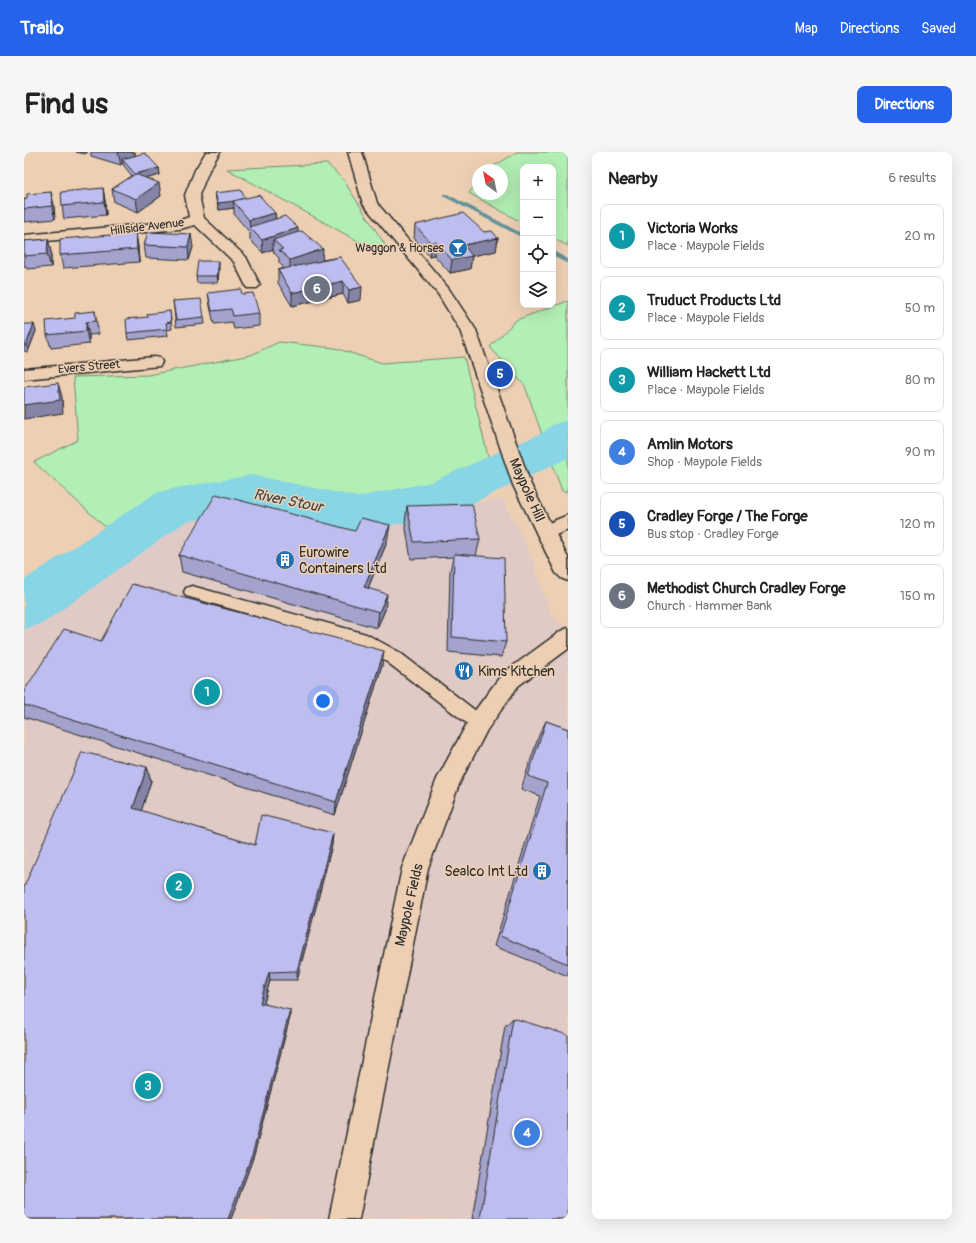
<!DOCTYPE html>
<html lang="en">
<head>
<meta charset="utf-8">
<style>
  :root { --surface:#fff; --page:#f6f6f6; --text:#222; --muted:#767676; --line:#e0e0e0; --accent:#2563eb }
  body { margin:0; font-family:Pangolin,sans-serif; background:var(--page); color:var(--text) }
  .controls { position:absolute; right:12px; top:12px; display:grid; overflow:hidden; border-radius:8px; box-shadow:0 4px 16px #0002 }
  .controls button { width:36px; height:36px; display:grid; place-items:center; padding:0; border:0; border-bottom:1px solid var(--line); background:var(--surface); color:var(--text); font:20px sans-serif }
  .compass { position:absolute; left:448px; top:12px; width:36px; height:36px; border-radius:50%; background:var(--surface); box-shadow:0 4px 16px #0002; rotate:327deg }
  .you { position:absolute; left:299px; top:549px; width:14px; height:14px; margin:-10px; border:3px solid #fff; border-radius:50%; background:#1a73e8; box-shadow:0 0 0 6px #1a73e833 }
  .badge { display:grid; place-items:center; width:26px; height:26px; border-radius:50%; background:var(--accent); color:#fff; font-size:13px; font-weight:700 }
  .pin { position:absolute; translate:-50% -50%; border:2px solid #fff; box-shadow:0 1px 4px #0006 }
  .list { margin:0; padding:0; list-style:none }
  h2 { display:flex; justify-content:space-between; align-items:center; height:52px; margin:0; padding:0 16px; font-size:17px }
  h2 small { font-size:13px; font-weight:400; color:var(--muted) }
  .list li { display:grid; grid-template-columns:26px 1fr auto; gap:12px; align-items:center; box-sizing:border-box; height:64px; margin:0 8px 8px; padding:0 8px; border:1px solid var(--line); border-radius:8px }
  .list b { display:block; font-size:15px; white-space:nowrap }
  .list p { margin:0; font-size:13px; white-space:nowrap; color:var(--muted) }
  .list em { font-size:13px; font-style:normal; color:var(--muted) }
  .icon { flex:none; width:22px; height:22px; fill:none; stroke:currentColor; stroke-width:2; stroke-linecap:round; stroke-linejoin:round }
  .map { position:relative; flex:none; width:544px; height:1067px; overflow:hidden; border-radius:8px }
  header { display:flex; align-items:center; gap:24px; box-sizing:border-box; height:56px; padding:0 20px; background:var(--accent); color:#fff }
  header strong { font-size:19px }
  nav { display:flex; gap:22px; margin-inline-start:auto; font-size:14px }
  .intro { display:flex; align-items:center; justify-content:space-between; box-sizing:border-box; height:96px; padding:0 24px }
  h1 { margin:0; font-size:28px }
  .button { padding:10px 18px; border-radius:8px; background:var(--accent); color:#fff; font-size:14px; font-weight:700 }
  main { display:flex; gap:24px; padding:0 24px }
  aside { flex:1; background:var(--surface); border-radius:8px; box-shadow:0 4px 16px #0002 }
  .map>svg:first-child { display:block }
  .built { fill:#dfcac6 }
  .green { fill:#b2efb4; stroke:#6e8d70 }
  .lines { fill:none; stroke-linecap:round; stroke-linejoin:round }
  .stream { fill:#62919b; fill-rule:evenodd }
  .river { fill:#87d5e5; fill-rule:evenodd }
  .lane-casing { stroke:#2b2b2b; stroke-width:3 }
  .street-casing { stroke:#2b2b2b; stroke-width:3 }
  .secondary-casing { stroke:#2b2b2b; stroke-width:3 }
  .lane { fill:#edd0b4; fill-rule:evenodd }
  .street { fill:#edd0b4; fill-rule:evenodd }
  .secondary { fill:#edd0b4; fill-rule:evenodd }
  .wall { fill:#a3a3ce; stroke:#2b2b2b }
  .shaded-wall { fill:#8584a7; stroke:#2b2b2b }
  .building { fill:#bebdef; stroke:#2b2b2b }
  .labels { text-anchor:middle; dominant-baseline:central; stroke-width:3; stroke-linejoin:round; paint-order:stroke }
  .far-street-label { font-size:12px; fill:#2b2b2b; stroke:#edd0b4 }
  .far-poi-label { font-size:12px; fill:#2b2b2b; stroke:#edd0b4; text-anchor:end }
  .street-label { font-size:14px; fill:#2b2b2b; stroke:#edd0b4 }
  .poi-label { font-size:14px; fill:#2b2b2b; stroke:#edd0b4; text-anchor:start }
  .water-label { font-size:15px; font-style:italic; fill:#394447; stroke:#edd0b4 }
</style>
</head>
<body>
<header>
<strong>Trailo</strong>
<nav><a>Map</a><a>Directions</a><a>Saved</a></nav>
</header>
<div class="intro"><h1>Find us</h1><a class="button">Directions</a></div>
<main>
<div class="map">
<svg width="544" height="1067" viewBox="0 0 544 1067">
  <rect width="100%" height="100%" fill="#edd0b4"/>
  <filter id="ink" filterUnits="userSpaceOnUse"><feTurbulence type="fractalNoise" baseFrequency=".025" numOctaves="2"/><feDisplacementMap in="SourceGraphic" scale="8" xChannelSelector="R" yChannelSelector="G"/><feConvolveMatrix kernelMatrix="1 2 1 2 8 2 1 2 1" color-interpolation-filters="sRGB"/></filter>
  <g filter="url(#ink)">
    <!-- built -->
    <polygon class="built" points="228,340 336,363 479,347 506,401 527,463 544,478 544,1067 0,1067 0,457 144,354"/>
    <!-- green -->
    <g class="green">
      <polygon points="493,0 544,0 544,94 529,86 529,15 499,15 499,71 445,41 454,30 454,42 478,42 478,18 464,18"/>
      <polygon points="303,12 318,26 365,99 352,99 203,17"/>
      <polygon points="544,149 544,340 538,339 501,234 466,195 492,168"/>
      <polygon points="255,190 311,196 358,211 440,205 466,313 463,325 417,346 334,363 228,341 147,355 102,385 79,373 10,310 54,288 49,225 124,223 227,203"/>
    </g>
    <g class="lines">
      <!-- stream -->
      <g class="stream">
        <polygon points="419,42 423,42 499,82 499,86 419,44"/>
        <polygon points="529,99 544,107 544,112 529,104"/>
      </g>
      <!-- river -->
      <polygon class="river" points="544,268 544,306 434,358 334,381 228,357 161,370 19,471 0,477 0,428 130,342 147,337 228,323 334,345 407,330 520,280 528,273"/>
      <defs>
        <polygon id="lane" points="168,434 342,482 375,500 461,566 464,571 461,576 455,579 449,576 363,510 331,492 162,444 160,440 162,436"/>
        <g id="street">
          <polygon points="182,0 196,0 185,18 175,43 180,66 222,105 236,133 233,136 223,136 210,110 171,73 156,77 0,91 0,83 154,69 165,65 161,43 171,18"/>
          <polygon points="130,205 136,206 138,210 136,214 0,227 0,217"/>
          <polygon points="544,363 544,378 522,387 515,385 512,380 515,375"/>
        </g>
        <g id="secondary">
          <polygon points="324,0 338,0 353,51 425,137 452,178 507,333 544,406 544,429 537,426 532,421 489,333 436,178 414,142 339,52"/>
          <polygon points="544,476 544,497 494,534 463,578 436,630 404,716 335,1067 305,1067 378,716 413,627 447,564 478,522 537,479"/>
        </g>
      </defs>
      <!-- lane casing -->
      <use href="#lane" class="lane-casing"/>
      <!-- street casing -->
      <use href="#street" class="street-casing"/>
      <!-- secondary casing -->
      <use href="#secondary" class="secondary-casing"/>
      <!-- lane -->
      <use href="#lane" class="lane"/>
      <!-- street -->
      <use href="#street" class="street"/>
      <!-- secondary -->
      <use href="#secondary" class="secondary"/>
    </g>
    <!-- wall -->
    <g class="wall">
      <polygon points="52,0 64,0 61,2"/>
      <polygon points="67,0 111,0 111,3 109,5 135,16 136,23 122,26 137,44 114,60 90,50 88,37 108,24 100,14 99,11 97,13 67,4"/>
      <polygon points="79,36 81,49 82,63 40,67 38,54"/>
      <polygon points="27,40 30,53 31,67 0,70 0,47"/>
      <polygon points="191,41 221,46 251,61 252,67 274,80 298,108 316,105 337,148 324,151 319,142 268,154 254,131 254,118 260,116 255,111 255,106 250,101 249,97 239,101 226,88 226,81 210,62 210,56 195,58 192,48"/>
      <polygon points="391,73 460,80 474,86 472,99 448,104 446,117 426,121 410,103 405,104 390,86"/>
      <polygon points="24,87 27,100 27,115 3,117 2,114 0,114 0,89"/>
      <polygon points="120,93 169,95 165,108 122,106"/>
      <polygon points="114,94 115,110 39,116 36,103"/>
      <polygon points="195,116 194,131 173,131 172,124"/>
      <polygon points="184,141 235,161 235,174 210,177 208,170 190,172 186,154"/>
      <polygon points="149,149 180,165 181,172 152,175"/>
      <polygon points="71,159 73,172 75,182 65,183 65,192 27,196 23,183 51,166"/>
      <polygon points="146,159 148,177 143,178 144,184 104,188 103,181 124,165"/>
      <polygon points="0,172 12,179 4,200 0,199"/>
      <polygon points="383,354 456,387 452,404 449,404 482,490 477,505 424,500 426,419 429,405 387,407 381,371"/>
      <polygon points="363,390 344,436 361,458 353,476 158,420 155,403"/>
      <polygon points="77,489 358,514 311,663 0,565 0,539"/>
      <polygon points="522,569 544,577 544,824 470,794 516,644 497,637 515,583"/>
      <polygon points="123,615 127,629 117,659 231,693 309,681 308,693 273,828 246,828 240,851 266,865 230,1003 207,1067 0,1067"/>
      <polygon points="489,866 544,1067 448,1067 481,874"/>
    </g>
    <!-- shaded-wall -->
    <g class="shaded-wall">
      <polygon points="94,0 111,0 111,3 101,10 98,7 99,11 97,13"/>
      <polygon points="135,16 136,23 112,29 111,22"/>
      <polygon points="135,31 137,44 114,60 112,47"/>
      <polygon points="79,36 81,49 82,63 80,50"/>
      <polygon points="27,40 30,53 31,67 28,54"/>
      <polygon points="221,47 209,49 210,56 195,58 194,51"/>
      <polygon points="251,61 252,74 226,76 225,68"/>
      <polygon points="274,76 274,89 249,88 249,97 239,101 238,88"/>
      <polygon points="112,81 114,94 115,110 113,97"/>
      <polygon points="167,82 169,95 165,108 164,95"/>
      <polygon points="474,86 472,99 448,104 446,117 426,121 428,108 440,93"/>
      <polygon points="24,87 27,100 27,115 23,102"/>
      <polygon points="412,90 410,103 405,104 407,91"/>
      <polygon points="299,97 298,110 266,122 266,108"/>
      <polygon points="195,109 195,116 194,131 193,124"/>
      <polygon points="319,129 319,142 268,154 268,141"/>
      <polygon points="338,135 337,148 324,151 325,138"/>
      <polygon points="62,170 65,183 65,192 62,179"/>
      <polygon points="10,172 12,179 4,200 2,193"/>
      <polygon points="34,231 38,244 39,261 0,267 0,253"/>
      <polygon points="366,373 363,390 338,451 340,435"/>
      <polygon points="363,442 361,458 353,476 355,460"/>
      <polygon points="360,499 358,514 311,663 312,650"/>
      <polygon points="123,615 127,629 114,669 109,656"/>
      <polygon points="309,681 308,693 273,828 273,819"/>
      <polygon points="245,820 246,828 238,858 236,851"/>
      <polygon points="266,858 266,865 230,1003 207,1067 204,1067"/>
    </g>
    <!-- building -->
    <g class="building">
      <polygon points="121,1 135,16 111,22 98,7"/>
      <polygon points="111,22 135,31 112,47 88,37"/>
      <polygon points="79,36 80,50 38,54 37,40"/>
      <polygon points="217,38 221,46 212,49 194,51 191,41"/>
      <polygon points="27,40 28,54 0,57 0,47 3,46 3,42"/>
      <polygon points="235,43 251,61 225,68 209,49"/>
      <polygon points="439,61 460,80 468,79 474,86 440,93 448,104 428,108 412,90 407,91 391,73"/>
      <polygon points="261,64 274,76 238,88 225,75"/>
      <polygon points="278,79 299,97 266,108 255,98 259,97 249,88"/>
      <polygon points="124,80 167,82 164,95 120,93"/>
      <polygon points="112,81 113,97 36,103 36,87"/>
      <polygon points="24,87 23,102 0,104 0,89"/>
      <polygon points="316,105 338,135 325,138 319,129 268,141 254,118"/>
      <polygon points="174,109 195,109 193,124 172,124"/>
      <polygon points="217,137 218,142 229,141 235,161 209,164 207,157 188,159 184,141"/>
      <polygon points="177,147 180,165 152,168 149,149"/>
      <polygon points="71,159 72,169 62,170 62,179 23,183 22,169 51,166 51,161"/>
      <polygon points="146,159 147,170 142,171 143,177 103,181 102,167 124,165 123,162"/>
      <polygon points="0,172 10,172 2,193 0,193"/>
      <polygon points="34,231 36,248 0,253 0,235"/>
      <polygon points="192,342 331,379 337,366 366,373 340,435 363,442 355,460 155,403"/>
      <polygon points="448,352 456,387 390,390 383,354"/>
      <polygon points="430,402 480,406 482,490 428,485"/>
      <polygon points="108,432 360,499 312,650 0,553 0,539 40,477 77,489"/>
      <polygon points="522,569 544,577 544,812 476,784 523,631 504,624"/>
      <polygon points="58,600 123,615 109,656 231,693 237,663 309,681 273,819 245,820 236,851 266,858 229,1000 204,1067 0,1067 0,735"/>
      <polygon points="489,866 544,883 544,1067 456,1067"/>
    </g>
  </g>
  <!-- icons -->
  <defs>
    <symbol id="bar-disc" viewBox="-11 -11 22 22"><circle r="9.5" fill="#1f6fb2" stroke="#edd0b4"/><path d="M-6-5H6L.8 .8V4.5H3.5V6h-7V4.5H-.8V.8Z" fill="#fff"/></symbol>
    <symbol id="building-disc" viewBox="-11 -11 22 22"><circle r="9.5" fill="#1f6fb2" stroke="#edd0b4"/><path d="M-4-6H4V6H1V3H-1V6H-4ZM-2.5-4.3h1.7v1.8h-1.7ZM.8-4.3h1.7v1.8H.8ZM-2.5-1h1.7V.8h-1.7ZM.8-1h1.7V.8H.8Z" fill="#fff"/></symbol>
    <symbol id="restaurant-disc" viewBox="-11 -11 22 22"><circle r="9.5" fill="#1f6fb2" stroke="#edd0b4"/><path d="M-5-6h1v4h1v-4h1v4h1v-4h1v5L-1.5 .5V6h-2V.5L-5-1ZM5-6V6H3V1.5H1.5Q1.5-4 5-6Z" fill="#fff"/></symbol>
  </defs>
  <g fill-rule="evenodd">
    <use href="#bar-disc" x="423" y="85" width="22" height="22"/>
    <use href="#building-disc" x="250" y="397" width="22" height="22"/>
    <use href="#restaurant-disc" x="429" y="508" width="22" height="22"/>
    <use href="#building-disc" x="507" y="708" width="22" height="22"/>
  </g>
  <g class="labels">
    <!-- far-street labels -->
    <g class="far-street-label">
      <text transform="translate(123 75) rotate(-7)">Hillside Avenue</text>
      <text transform="translate(65 215) rotate(-5)">Evers Street</text>
    </g>
    <!-- far-poi labels -->
    <g class="far-poi-label">
      <text x="420" y="96">Waggon &amp; Horses</text>
    </g>
    <!-- street labels -->
    <g class="street-label">
      <text transform="translate(503 338) rotate(66)">Maypole Hill</text>
      <text transform="translate(385 753) rotate(-77)">Maypole Fields</text>
    </g>
    <!-- poi labels -->
    <g class="poi-label">
      <text x="275" y="400">Eurowire<tspan x="275" dy="16">Containers Ltd</tspan></text>
      <text x="454" y="519">Kims Kitchen</text>
      <text x="504" y="719" text-anchor="end">Sealco Int Ltd</text>
    </g>
    <!-- water labels -->
    <g class="water-label">
      <text transform="translate(264 349) rotate(11)">River Stour</text>
    </g>
  </g>
</svg>
<div class="controls">
<button>+</button>
<button>−</button>
<button><svg class="icon" aria-label="locate" viewBox="0 0 24 24"><circle cx="12" cy="12" r="6"/><path d="M12 2v4M12 18v4M2 12h4M18 12h4"/></svg></button>
<button><svg class="icon" aria-label="layers" viewBox="0 0 24 24"><path d="M12 4l9 5-9 5-9-5zM3 14l9 5 9-5"/></svg></button>
</div>
<svg class="compass" viewBox="-18 -18 36 36"><path d="M0-13l5 13h-10z" fill="#e53935"/><path d="M0 13l5-13h-10z" fill="#767676"/></svg>
<div class="you"></div>
<div class="pin badge" style="left:183px;top:540px;background:#0f9aa8">1</div>
<div class="pin badge" style="left:155px;top:734px;background:#0f9aa8">2</div>
<div class="pin badge" style="left:124px;top:934px;background:#0f9aa8">3</div>
<div class="pin badge" style="left:503px;top:981px;background:#3f7fe0">4</div>
<div class="pin badge" style="left:476px;top:222px;background:#1a4fb4">5</div>
<div class="pin badge" style="left:293px;top:137px;background:#6b7280">6</div>
</div>
<aside>
<h2>Nearby<small>6 results</small></h2>
<ul class="list">
<li><span class="badge" style="background:#0f9aa8">1</span><div><b>Victoria Works</b><p>Place · Maypole Fields</p></div><em>20 m</em></li>
<li><span class="badge" style="background:#0f9aa8">2</span><div><b>Truduct Products Ltd</b><p>Place · Maypole Fields</p></div><em>50 m</em></li>
<li><span class="badge" style="background:#0f9aa8">3</span><div><b>William Hackett Ltd</b><p>Place · Maypole Fields</p></div><em>80 m</em></li>
<li><span class="badge" style="background:#3f7fe0">4</span><div><b>Amlin Motors</b><p>Shop · Maypole Fields</p></div><em>90 m</em></li>
<li><span class="badge" style="background:#1a4fb4">5</span><div><b>Cradley Forge / The Forge</b><p>Bus stop · Cradley Forge</p></div><em>120 m</em></li>
<li><span class="badge" style="background:#6b7280">6</span><div><b>Methodist Church Cradley Forge</b><p>Church · Hammer Bank</p></div><em>150 m</em></li>
</ul>
</aside>
</main>
</body>
</html>
